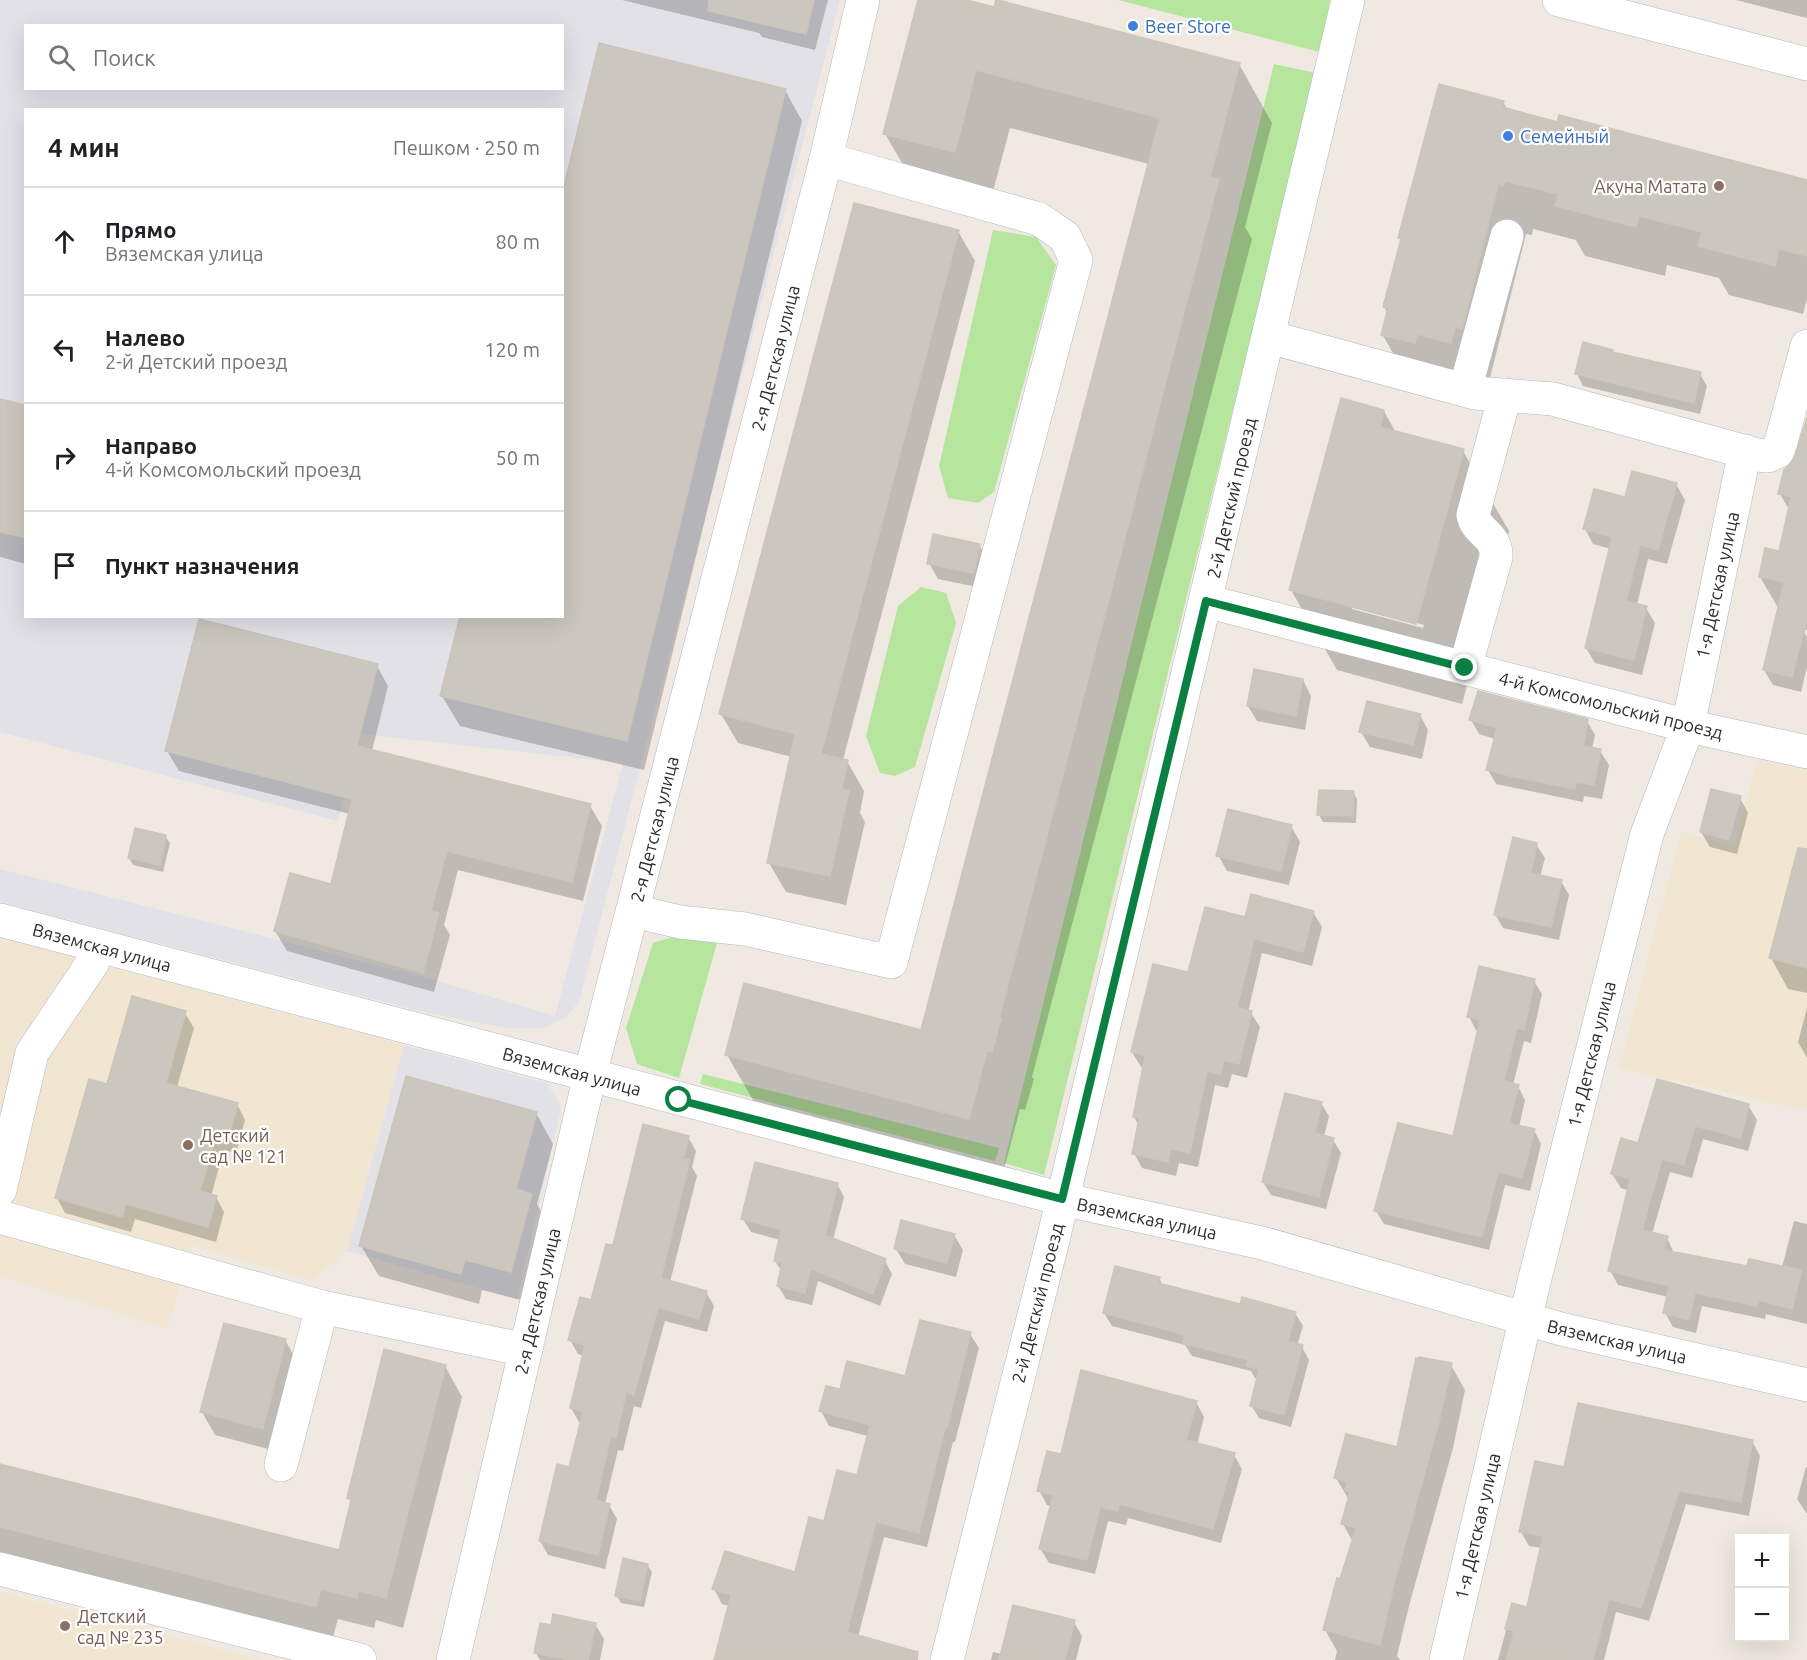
<!DOCTYPE html>
<html lang="ru">
<head>
<meta charset="utf-8">
<style>
  :root { --surface:#fff; --page:#f2f2f2; --text:#202124; --muted:#757577; --line:#e0e0e0 }
  body { margin:0; font-family:Ubuntu,sans-serif; background:var(--page); color:var(--text) }
  .controls { position:absolute; right:18px; bottom:18px; display:grid; overflow:hidden; border-radius:0px; box-shadow:0 6px 24px #0002 }
  .controls button { width:54px; height:54px; display:grid; place-items:center; padding:0; border:0; border-bottom:2px solid var(--line); background:var(--surface); color:var(--text); font:30px sans-serif }
  .stop { position:absolute; width:18px; height:18px; margin:-14px; border:4px solid #0b8043; border-radius:50%; background:#fff }
  .stop.end { background:#0b8043; border-color:#fff; box-shadow:0 2px 6px #0008 }
  .list { margin:0; padding:0; list-style:none }
  h2 { display:flex; justify-content:space-between; align-items:center; height:78px; margin:0; padding:0 24px; font-size:26px }
  h2 small { font-size:20px; font-weight:400; color:var(--muted) }
  .list li { display:grid; grid-template-columns:39px 1fr auto; gap:18px; align-items:center; box-sizing:border-box; height:108px; padding:0 24px; border-top:2px solid var(--line) }
  .list b { display:block; font-size:22px; white-space:nowrap }
  .list p { margin:0; font-size:20px; white-space:nowrap; color:var(--muted) }
  .list em { font-size:20px; font-style:normal; color:var(--muted) }
  .icon { flex:none; width:33px; height:33px; fill:none; stroke:currentColor; stroke-width:2; stroke-linecap:round; stroke-linejoin:round }
  .map { position:relative; flex:none; width:1807px; height:1660px; overflow:hidden }
  .search { position:absolute; background:var(--surface); box-shadow:0 6px 24px #0002; left:24px; top:24px; width:540px; height:66px; display:flex; align-items:center; gap:15px; box-sizing:border-box; padding:0 21px; border-radius:0px; color:var(--muted); font-size:22px }
  .panel { position:absolute; background:var(--surface); box-shadow:0 6px 24px #0002; left:24px; top:108px; width:540px; height:510px; border-radius:0px }
  .map>svg:first-child { display:block }
  .industrial { fill:#e3e1e8; fill-rule:evenodd }
  .education { fill:#f0e6d1 }
  .green { fill:#b6e59e }
  .shadow { fill:#0003; fill-rule:evenodd }
  .building { fill:#cbc7bf; stroke:#cbc5ba; stroke-width:1.5 }
  .lines { fill:none; stroke-linecap:round; stroke-linejoin:round }
  .minor-casing { stroke:#b4b7c1; stroke-width:34 }
  .minor { stroke:#fff; stroke-width:33 }
  .route { stroke:#0b8043; stroke-width:8 }
  .shop-dot { fill:#3f7fe0; stroke:#fff; stroke-width:2 }
  .education-dot { fill:#8d6e63; stroke:#fff; stroke-width:2 }
  .labels { text-anchor:middle; dominant-baseline:central; stroke-width:4.5; stroke-linejoin:round; paint-order:stroke }
  .shop-label { font-size:18px; fill:#366cbe; stroke:#fff; text-anchor:start }
  .education-label { font-size:18px; fill:#785e54; stroke:#fff; text-anchor:start }
  .street-label { font-size:18px; fill:#2e2e2e; stroke:#fff }
</style>
</head>
<body>
<div class="map">
<svg width="1807" height="1660" viewBox="0 0 1807 1660">
  <rect width="100%" height="100%" fill="#efe9e1"/>
  <!-- industrial -->
  <g class="industrial">
    <path d="M 0,0 L 840,0 L 579,1002 L 565,1018 L 543,1028 L 505,1028 L 423,1012 L 0,902 L 0,869 L 431,979 L 555,1016 L 623,763 L 360,734 L 338,821 L 0,732 ZM 26,26 L 562,26 L 562,88 L 26,88 ZM 26,110 L 562,110 L 562,616 L 26,616 Z"/>
    <polygon points="404,1045 546,1083 556,1096 561,1110 517,1299 347,1251"/>
  </g>
  <!-- education -->
  <g class="education">
    <polygon points="1757,760 1807,771 1807,1111 1619,1068 1681,832 1734,846"/>
    <polygon points="0,937 404,1045 347,1251 311,1281 192,1245 167,1329 0,1276"/>
    <polygon points="0,1592 261,1660 0,1660"/>
  </g>
  <!-- green -->
  <g class="green">
    <polygon points="1118,0 1330,0 1320,52"/>
    <polygon points="1274,64 1316,73 1044,1175 1004,1163"/>
    <polygon points="993,230 1036,237 1056,265 994,492 978,503 948,498 939,466"/>
    <polygon points="921,587 946,593 956,623 915,767 895,776 880,773 866,736 898,606"/>
    <polygon points="681,934 717,943 679,1078 637,1064 626,1028 653,943"/>
    <polygon points="703,1074 999,1148 995,1161 700,1084"/>
  </g>
  <!-- shadow -->
  <g class="shadow">
    <polygon points="622,0 828,0 815,50 762,37 759,33"/>
    <polygon points="920,0 960,0 1239,64 1272,123 1245,227 1252,239 1032,1077 1034,1079 1025,1110 1020,1109 1002,1177 761,1114 727,1055 922,1032 1149,164 1010,128 988,210 919,192 885,134"/>
    <polygon points="1736,0 1807,0 1807,18"/>
    <polygon points="785,90 802,121 644,770 460,726 442,696 562,616"/>
    <polygon points="1503,102 1508,110 1807,181 1807,299 1803,314 1729,295 1719,278 1667,265 1665,276 1585,256 1576,240 1533,229 1532,235 1526,234 1490,378 1483,376 1411,384 1382,334 1388,313 1384,307 1401,241 1399,238"/>
    <polygon points="958,231 975,261 843,760 847,761 864,791 860,813 865,822 846,905 786,892 769,863 792,757 738,743 721,714"/>
    <polygon points="1612,351 1614,354 1700,374 1707,386 1700,414 1583,386 1577,374"/>
    <polygon points="0,400 26,407 26,564 0,557"/>
    <path d="M 1384,411 L 1396,433 L 1463,451 L 1509,531 L 1462,704 L 1337,670 L 1291,590 ZM 1352,605 L 1424,625 L 1423,628 L 1352,609 Z"/>
    <polygon points="1807,431 1807,630 1802,629 1807,637 1807,667 1801,692 1773,685 1764,670 1790,628 1760,577 1780,553 1790,511 1780,494"/>
    <polygon points="1676,484 1685,500 1667,564 1648,559 1637,605 1646,608 1655,623 1642,675 1595,663 1586,648 1611,549 1593,544 1585,529"/>
    <polygon points="979,545 988,560 982,588 938,579 929,563"/>
    <polygon points="377,666 388,686 372,751 590,806 602,826 583,901 458,870 444,925 450,935 434,992 287,951 275,931 332,886 350,814 179,771 167,751"/>
    <polygon points="1303,680 1311,696 1305,730 1257,721 1248,706"/>
    <polygon points="1420,715 1428,730 1422,759 1370,747 1361,732"/>
    <polygon points="1471,720 1587,721 1595,735 1592,749 1600,751 1609,765 1602,799 1584,796 1583,802 1496,784 1488,770 1495,739 1479,734"/>
    <polygon points="1353,792 1357,799 1356,823 1323,822 1319,815"/>
    <polygon points="1740,798 1748,813 1737,854 1710,847 1701,832"/>
    <polygon points="1291,826 1300,842 1289,885 1227,871 1218,855"/>
    <polygon points="165,836 170,843 163,872 133,865 129,858"/>
    <polygon points="1536,844 1545,858 1540,877 1561,881 1569,895 1559,940 1503,928 1495,914 1505,869 1507,870"/>
    <polygon points="1807,871 1807,993 1788,989 1771,958"/>
    <polygon points="1313,912 1322,927 1312,966 1262,953 1248,1012 1251,1013 1260,1027 1247,1078 1232,1074 1228,1088 1215,1085 1198,1167 1179,1163 1176,1176 1142,1168 1134,1153 1139,1126 1134,1117 1144,1068 1141,1067 1132,1052 1189,974 1246,919"/>
    <polygon points="1534,981 1542,994 1531,1043 1524,1041 1513,1085 1518,1086 1525,1100 1519,1127 1534,1130 1541,1144 1530,1191 1505,1185 1489,1250 1384,1224 1376,1211 1454,1138 1479,1031 1476,1030 1469,1017"/>
    <polygon points="1807,1008 1807,1058 1798,1042"/>
    <polygon points="185,1013 194,1028 177,1087 237,1104 245,1120 236,1153 224,1150 211,1196 216,1197 224,1212 216,1242 135,1219 131,1232 65,1213 57,1198 108,1086"/>
    <polygon points="1321,1103 1329,1116 1324,1137 1333,1140 1341,1153 1326,1209 1271,1195 1263,1182"/>
    <polygon points="1748,1105 1757,1120 1748,1151 1703,1139 1692,1178 1670,1172 1652,1234 1667,1238 1674,1253 1748,1267 1782,1267 1794,1221 1807,1224 1807,1324 1766,1314 1765,1319 1702,1306 1696,1333 1673,1327 1665,1313 1668,1297 1618,1285 1610,1270 1629,1191 1621,1188 1612,1174 1639,1145"/>
    <polygon points="536,1113 553,1144 537,1204 549,1226 528,1302 482,1290 479,1304 379,1276 361,1246"/>
    <polygon points="688,1137 696,1151 692,1167 697,1176 670,1282 706,1292 714,1306 707,1332 665,1321 641,1408 634,1406 623,1451 618,1450 605,1504 609,1505 617,1519 605,1569 548,1555 540,1541 570,1469 582,1423 579,1422 571,1408 584,1356 578,1354 570,1340 592,1302 614,1247"/>
    <polygon points="837,1184 844,1197 833,1240 885,1261 892,1274 880,1306 818,1281 812,1305 786,1299 778,1286 782,1272 775,1261 780,1240 751,1232 743,1219"/>
    <polygon points="954,1235 963,1250 956,1277 905,1264 896,1249"/>
    <polygon points="1159,1278 1163,1286 1241,1306 1295,1313 1303,1326 1297,1346 1302,1347 1309,1360 1291,1427 1259,1418 1251,1405 1258,1379 1255,1378 1251,1371 1192,1356 1185,1345 1112,1326 1104,1313"/>
    <polygon points="970,1334 979,1348 955,1442 953,1442 927,1547 884,1537 858,1637 890,1660 715,1660 729,1606 722,1604 714,1589 796,1574 825,1523 858,1477 868,1436 829,1426 821,1411 841,1391 906,1378"/>
    <polygon points="285,1340 298,1363 276,1451 215,1435 202,1412"/>
    <polygon points="1451,1365 1465,1390 1453,1448 1409,1606 1397,1656 1400,1660 1335,1660 1337,1651 1325,1630 1353,1542 1343,1524 1349,1500 1336,1478 1398,1449"/>
    <polygon points="445,1366 462,1397 403,1628 376,1620 374,1628 338,1619 333,1637 0,1552 0,1465 340,1551 352,1504 349,1498"/>
    <polygon points="1196,1402 1204,1417 1197,1445 1234,1455 1242,1469 1221,1543 1128,1518 1126,1525 1108,1521 1095,1574 1049,1563 1040,1548 1051,1506 1047,1505 1039,1490 1062,1456"/>
    <polygon points="1752,1441 1760,1456 1749,1516 1686,1504 1649,1621 1616,1612 1604,1660 1498,1660 1513,1604 1528,1608 1542,1548 1529,1546 1521,1532 1565,1469"/>
    <polygon points="1806,1467 1807,1467 1807,1514 1797,1499"/>
    <polygon points="647,1565 652,1572 644,1607 621,1603 617,1596"/>
    <polygon points="1074,1622 1082,1636 1076,1660 991,1660 993,1652 1002,1654"/>
    <polygon points="595,1624 604,1639 600,1660 540,1660 535,1652 552,1627"/>
  </g>
  <!-- building -->
  <g class="building">
    <polygon points="709,0 814,0 806,34 708,11"/>
    <polygon points="918,0 966,0 994,7 996,0 998,0 1240,63 1210,177 1219,179 999,1019 1001,1019 992,1052 987,1051 969,1119 725,1055 744,983 921,1030 1160,118 976,70 955,152 883,134"/>
    <polygon points="599,43 786,89 627,741 440,696 460,616 562,616 562,194"/>
    <polygon points="1439,84 1504,101 1502,107 1557,122 1559,115 1807,180 1807,256 1779,249 1775,266 1698,246 1702,232 1639,216 1636,227 1555,206 1558,194 1505,181 1503,186 1498,185 1462,329 1455,327 1451,343 1417,334 1415,343 1381,335 1388,308 1383,307 1401,239 1398,238"/>
    <polygon points="854,203 959,230 821,754 848,760 842,789 849,791 830,876 767,863 795,734 719,714"/>
    <polygon points="1583,342 1613,350 1612,352 1701,372 1694,403 1575,374"/>
    <polygon points="1341,398 1384,410 1380,427 1464,449 1416,624 1289,590"/>
    <polygon points="0,399 26,405 26,538 0,532"/>
    <polygon points="1807,418 1807,620 1792,677 1763,670 1784,582 1759,577 1765,548 1779,551 1791,497 1778,494 1784,470 1794,459"/>
    <polygon points="1632,471 1677,483 1658,550 1640,545 1626,601 1647,606 1634,660 1585,648 1612,537 1583,529 1594,489 1625,497"/>
    <polygon points="933,534 980,544 974,573 927,564"/>
    <polygon points="199,619 378,664 357,746 591,804 572,882 447,851 431,911 439,913 423,973 274,931 290,873 331,884 352,799 165,751"/>
    <polygon points="1254,669 1303,679 1296,716 1247,706"/>
    <polygon points="1478,691 1588,719 1583,746 1601,749 1594,785 1576,782 1575,789 1514,777 1486,770 1497,728 1469,720"/>
    <polygon points="1367,701 1421,714 1413,745 1359,732"/>
    <polygon points="1711,789 1741,796 1729,840 1700,832"/>
    <polygon points="1319,790 1354,791 1353,816 1317,815"/>
    <polygon points="1228,809 1292,825 1281,871 1216,856"/>
    <polygon points="135,828 166,835 160,865 128,858"/>
    <polygon points="1513,837 1537,843 1531,873 1562,880 1551,927 1494,915"/>
    <polygon points="1798,848 1807,849 1807,968 1769,958"/>
    <polygon points="1251,894 1314,911 1303,952 1254,939 1237,1007 1252,1011 1239,1064 1224,1060 1220,1074 1207,1071 1190,1153 1171,1149 1168,1162 1132,1154 1139,1118 1133,1117 1145,1056 1131,1052 1153,964 1188,972 1205,907 1245,917"/>
    <polygon points="1479,966 1535,979 1524,1030 1517,1028 1504,1081 1519,1085 1509,1123 1535,1129 1522,1178 1498,1172 1482,1237 1374,1211 1398,1123 1453,1136 1480,1020 1467,1017"/>
    <polygon points="132,996 186,1011 166,1083 238,1103 228,1139 216,1136 200,1191 217,1196 208,1227 126,1204 122,1217 55,1198 89,1079 107,1084"/>
    <polygon points="406,1076 537,1112 516,1189 532,1194 511,1272 465,1260 461,1274 359,1246"/>
    <polygon points="1657,1079 1749,1104 1741,1138 1695,1126 1684,1165 1662,1159 1642,1230 1668,1236 1664,1250 1747,1266 1749,1259 1802,1270 1792,1309 1758,1300 1757,1306 1695,1293 1689,1320 1663,1313 1669,1286 1608,1271 1630,1179 1611,1174 1621,1138 1638,1143"/>
    <polygon points="1285,1093 1322,1102 1315,1133 1334,1138 1319,1197 1262,1182"/>
    <polygon points="643,1124 689,1136 683,1159 690,1160 661,1278 707,1291 699,1319 658,1307 634,1395 626,1393 616,1438 611,1436 596,1500 610,1504 598,1555 539,1541 557,1464 569,1467 583,1412 570,1408 585,1345 568,1340 580,1297 591,1300 606,1244 613,1245"/>
    <polygon points="755,1162 838,1183 825,1235 886,1259 873,1294 811,1269 805,1293 777,1286 782,1263 774,1261 781,1230 741,1219"/>
    <polygon points="901,1220 955,1234 947,1263 894,1249"/>
    <polygon points="1115,1266 1160,1277 1158,1283 1240,1304 1242,1297 1296,1312 1288,1341 1303,1345 1284,1415 1250,1406 1259,1369 1246,1366 1248,1360 1182,1343 1185,1335 1103,1313"/>
    <polygon points="920,1320 971,1332 947,1428 945,1428 919,1533 876,1522 847,1632 918,1652 917,1660 714,1660 731,1595 712,1589 725,1551 795,1572 809,1517 824,1521 837,1470 857,1475 870,1425 819,1411 826,1386 840,1389 847,1361 905,1376"/>
    <polygon points="224,1323 286,1339 263,1429 200,1412"/>
    <polygon points="384,1349 446,1365 386,1598 359,1591 357,1598 321,1589 316,1607 0,1527 0,1464 339,1550 351,1500 347,1498"/>
    <polygon points="1419,1357 1452,1363 1439,1422 1395,1580 1380,1645 1323,1630 1337,1578 1340,1579 1356,1528 1341,1524 1350,1492 1345,1491 1347,1482 1334,1478 1346,1434 1397,1447 1416,1358 1419,1359"/>
    <polygon points="1081,1370 1197,1401 1186,1440 1235,1453 1213,1529 1120,1504 1118,1511 1100,1507 1087,1560 1039,1549 1053,1495 1037,1491 1047,1451 1061,1454"/>
    <polygon points="1578,1403 1753,1440 1741,1502 1679,1491 1641,1608 1609,1599 1593,1660 1506,1660 1514,1631 1505,1629 1512,1603 1527,1607 1543,1536 1519,1532 1535,1461 1564,1467"/>
    <polygon points="623,1558 648,1564 640,1601 615,1596"/>
    <polygon points="1013,1605 1075,1620 1065,1660 999,1660"/>
    <polygon points="553,1614 596,1623 588,1660 569,1660 534,1653 540,1623 551,1625"/>
  </g>
  <g class="lines">
    <defs>
      <g id="minor">
        <polyline points="1559,0 1807,64"/>
        <polyline points="1269,337 1475,393 1553,399 1757,455 1768,456 1777,452 1781,442 1807,346"/>
        <polyline points="1465,390 1507,236"/>
        <polyline points="1206,601 1688,726 1807,752"/>
        <path d="M 1465,668 L 1496,557 C 1497,534 1477,534 1473,515 L 1505,395"/>
        <polyline points="633,911 680,922 745,929 891,962 1076,260 1065,237 1039,219 826,159"/>
        <polyline points="0,920 1062,1199 1262,1243 1561,1329 1807,1385"/>
        <polyline points="0,1190 32,1053 93,962 97,946"/>
        <polyline points="0,1217 322,1307"/>
        <polyline points="281,1465 322,1307 526,1350"/>
        <polyline points="0,1569 360,1660"/>
        <polyline points="453,1660 590,1075 826,159 863,0"/>
        <polyline points="947,1660 1053,1240 1348,0"/>
        <polyline points="1446,1660 1534,1282 1647,834 1688,726 1745,451"/>
      </g>
    </defs>
    <!-- minor casing -->
    <use href="#minor" class="minor-casing"/>
    <!-- minor -->
    <use href="#minor" class="minor"/>
  </g>
  <g class="lines">
    <!-- route -->
    <polyline class="route" points="679,1100 1062,1199 1206,601 1465,668"/>
  </g>
  <!-- markers -->
  <g class="shop-dot">
    <circle cx="1133" cy="26" r="6"/>
    <circle cx="1508" cy="136" r="6"/>
  </g>
  <g class="education-dot">
    <circle cx="1719" cy="186" r="6"/>
    <circle cx="188" cy="1145" r="6"/>
    <circle cx="65" cy="1626" r="6"/>
  </g>
  <g class="labels">
    <!-- shop labels -->
    <g class="shop-label">
      <text x="1145" y="26">Beer Store</text>
      <text x="1520" y="136">Семейный</text>
    </g>
    <!-- education labels -->
    <g class="education-label">
      <text x="1707" y="186" text-anchor="end">Акуна Матата</text>
      <text x="200" y="1135">Детский<tspan x="200" dy="21">сад № 121</tspan></text>
      <text x="77" y="1616">Детский<tspan x="77" dy="21">сад № 235</tspan></text>
    </g>
    <!-- street labels -->
    <g class="street-label">
      <text transform="translate(775 358) rotate(-76)">2-я Детская улица</text>
      <text transform="translate(1231 498) rotate(-77)">2-й Детский проезд</text>
      <text transform="translate(1717 585) rotate(-78)">1-я Детская улица</text>
      <text transform="translate(1611 705) rotate(14)">4-й Комсомольский проезд</text>
      <text transform="translate(654 829) rotate(-76)">2-я Детская улица</text>
      <text transform="translate(102 947) rotate(15)">Вяземская улица</text>
      <text transform="translate(1591 1054) rotate(-76)">1-я Детская улица</text>
      <text transform="translate(572 1071) rotate(15)">Вяземская улица</text>
      <text transform="translate(1147 1218) rotate(12)">Вяземская улица</text>
      <text transform="translate(537 1301) rotate(-77)">2-я Детская улица</text>
      <text transform="translate(1037 1303) rotate(-76)">2-й Детский проезд</text>
      <text transform="translate(1617 1341) rotate(13)">Вяземская улица</text>
      <text transform="translate(1477 1526) rotate(-77)">1-я Детская улица</text>
    </g>
  </g>
</svg>
<div class="controls">
<button>+</button>
<button>−</button>
</div>
<div class="stop" style="left:679px;top:1100px"></div>
<div class="stop end" style="left:1465px;top:668px"></div>
<div class="search"><svg class="icon" aria-label="search" viewBox="0 0 24 24"><circle cx="10" cy="10" r="6"/><path d="M15 15l6 6"/></svg>Поиск</div>
<section class="panel">
<h2>4 мин<small>Пешком · 250 m</small></h2>
<ul class="list">
<li><svg class="icon" aria-label="ahead" viewBox="0 0 24 24"><path d="M12 20V5M6 11l6-6 6 6"/></svg><div><b>Прямо</b><p>Вяземская улица</p></div><em>80 m</em></li>
<li><svg class="icon" aria-label="left" viewBox="0 0 24 24"><path d="M17 20v-9H6M10 6l-5 5 5 5"/></svg><div><b>Налево</b><p>2-й Детский проезд</p></div><em>120 m</em></li>
<li><svg class="icon" aria-label="right" viewBox="0 0 24 24"><path d="M7 20v-9h11M14 6l5 5-5 5"/></svg><div><b>Направо</b><p>4-й Комсомольский проезд</p></div><em>50 m</em></li>
<li><svg class="icon" aria-label="arrive" viewBox="0 0 24 24"><path d="M6 21V4h12l-3 4 3 4H6"/></svg><div><b>Пункт назначения</b></div></li>
</ul>
</section>
</div>
</body>
</html>
